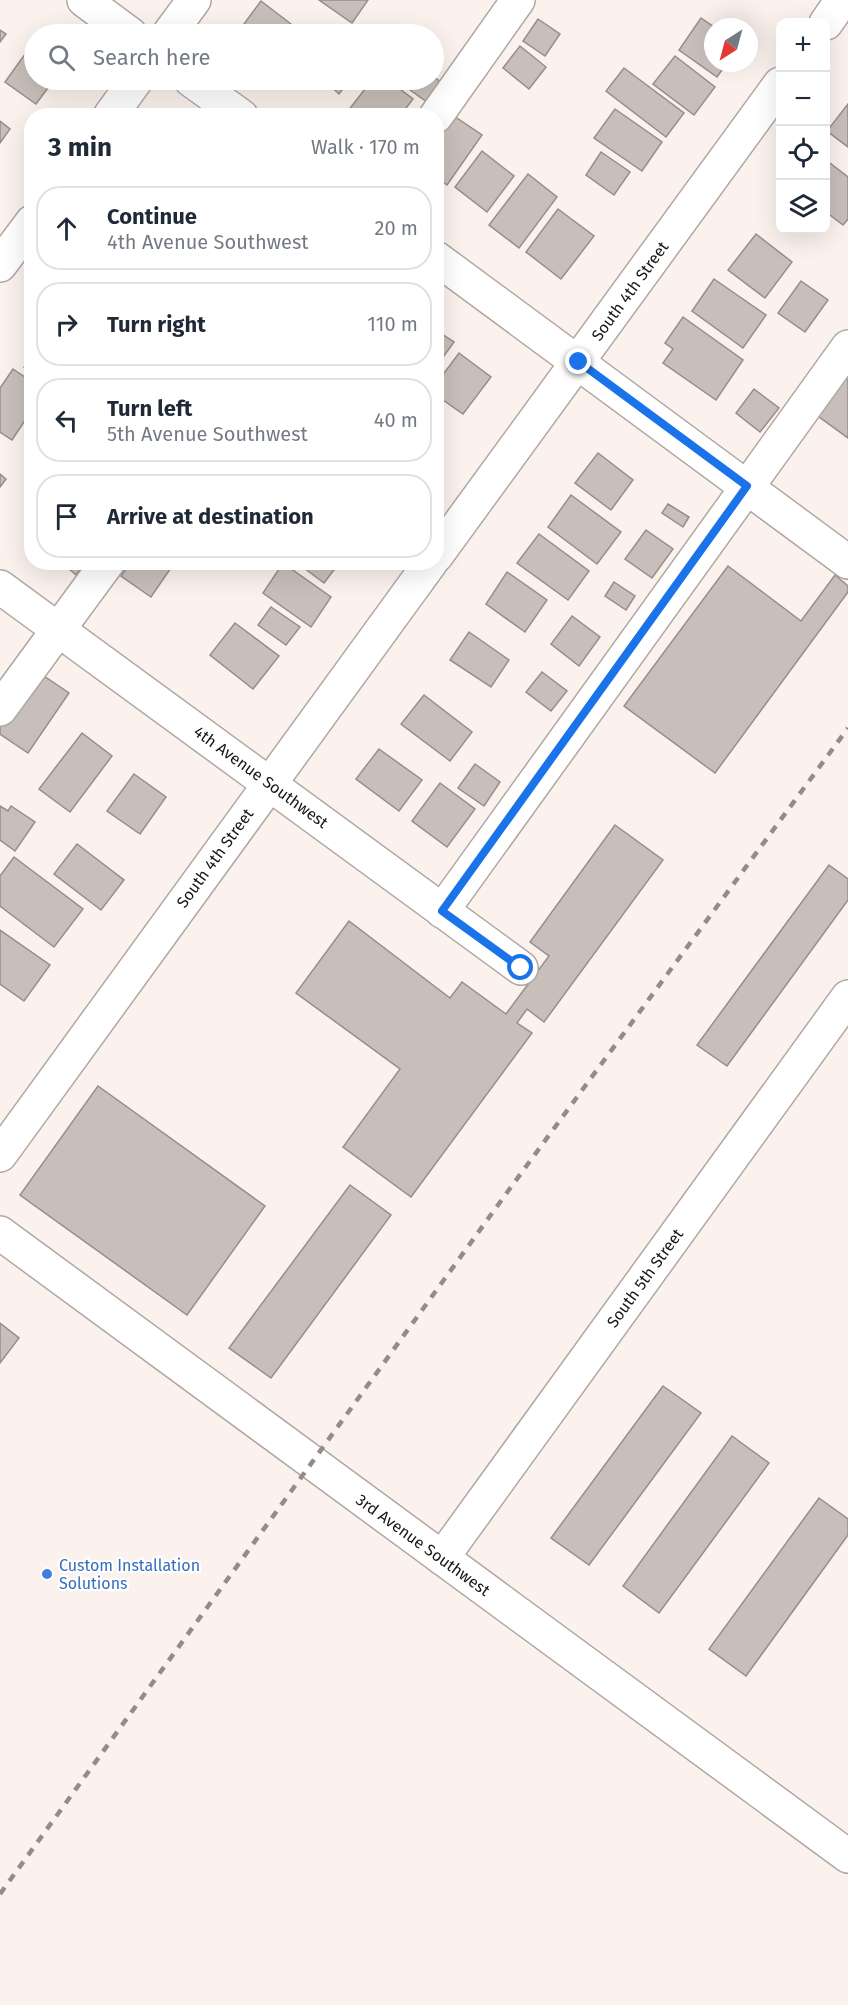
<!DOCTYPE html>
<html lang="en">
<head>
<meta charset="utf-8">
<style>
  :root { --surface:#fff; --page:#f6f6f7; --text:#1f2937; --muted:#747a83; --line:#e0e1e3 }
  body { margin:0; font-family:"Fira Sans",sans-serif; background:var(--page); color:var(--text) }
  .controls { position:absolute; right:18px; top:18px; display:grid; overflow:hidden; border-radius:12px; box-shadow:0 6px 24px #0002 }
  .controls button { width:54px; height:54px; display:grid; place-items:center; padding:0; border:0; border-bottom:2px solid var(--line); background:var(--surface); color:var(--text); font:30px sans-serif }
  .compass { position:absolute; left:704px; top:18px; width:54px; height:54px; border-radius:50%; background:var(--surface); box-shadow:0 6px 24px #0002; rotate:216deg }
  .stop { position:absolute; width:18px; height:18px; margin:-14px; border:4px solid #1a73e8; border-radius:50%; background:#fff }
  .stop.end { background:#1a73e8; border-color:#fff; box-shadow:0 2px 6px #0008 }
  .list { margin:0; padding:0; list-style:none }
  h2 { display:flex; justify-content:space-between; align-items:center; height:78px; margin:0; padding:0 24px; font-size:26px }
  h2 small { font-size:20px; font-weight:400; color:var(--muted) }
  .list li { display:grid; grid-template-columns:39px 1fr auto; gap:18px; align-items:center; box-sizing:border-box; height:84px; margin:0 12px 12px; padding:0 12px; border:2px solid var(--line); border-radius:24px }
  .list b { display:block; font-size:22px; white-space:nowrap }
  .list p { margin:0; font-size:20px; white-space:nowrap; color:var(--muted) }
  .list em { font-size:20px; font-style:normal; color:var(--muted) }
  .icon { flex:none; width:33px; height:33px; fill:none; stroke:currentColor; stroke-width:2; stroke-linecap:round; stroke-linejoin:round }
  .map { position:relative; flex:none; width:848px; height:2005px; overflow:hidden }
  .search { position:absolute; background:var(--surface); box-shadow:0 6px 24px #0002; left:24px; top:24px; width:420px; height:66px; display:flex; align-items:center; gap:15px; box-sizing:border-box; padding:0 21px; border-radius:33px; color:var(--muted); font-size:22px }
  .panel { position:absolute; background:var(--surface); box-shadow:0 6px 24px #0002; left:24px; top:108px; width:420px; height:462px; border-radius:24px }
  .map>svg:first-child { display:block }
  .building { fill:#c8bfba; stroke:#978d8a; stroke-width:1.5 }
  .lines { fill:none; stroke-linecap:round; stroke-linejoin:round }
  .minor-casing { stroke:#b1a7a3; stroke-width:36 }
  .minor { stroke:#fff; stroke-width:33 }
  .rail { stroke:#938c89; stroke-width:4.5; stroke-dasharray:8 8; stroke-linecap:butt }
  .route { stroke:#1a73e8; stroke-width:8 }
  .shop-dot { fill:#3f7fe0; stroke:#fff; stroke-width:2 }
  .labels { text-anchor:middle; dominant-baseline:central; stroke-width:4.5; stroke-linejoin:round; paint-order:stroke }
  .street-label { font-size:16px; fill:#191614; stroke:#fff }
  .shop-label { font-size:16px; fill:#366cbe; stroke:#fff; text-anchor:start }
</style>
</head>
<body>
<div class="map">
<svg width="848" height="2005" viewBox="0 0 848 2005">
  <rect width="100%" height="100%" fill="#fbf1ed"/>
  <!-- building -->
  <g class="building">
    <polygon points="319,0 368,0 352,23"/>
    <polygon points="261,1 304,34 241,34 238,32"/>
    <polygon points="701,18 714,27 713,63 727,63 717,77 679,50"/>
    <polygon points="538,19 560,34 545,56 523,41"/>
    <polygon points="0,30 6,34 0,42"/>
    <polygon points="33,43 34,80 54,80 36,104 5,82"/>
    <polygon points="520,46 546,67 529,89 503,68"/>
    <polygon points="675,56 715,87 694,115 653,84"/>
    <polygon points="624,68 684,113 666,137 606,91"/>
    <polygon points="434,77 442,83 427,102 396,80 434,80"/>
    <polygon points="324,80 350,80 339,94"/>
    <polygon points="372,80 388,80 413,99 400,116 344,116"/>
    <polygon points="848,104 848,147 827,131"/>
    <polygon points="615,109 662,142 642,171 594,138"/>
    <polygon points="451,114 482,135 447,185 436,177 436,135"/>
    <polygon points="0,121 10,129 0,143"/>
    <polygon points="482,151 514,176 487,212 455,187"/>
    <polygon points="601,152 630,172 614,195 586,175"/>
    <polygon points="826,160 848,177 848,219 843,225 826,212"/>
    <polygon points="528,174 557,197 519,248 489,225"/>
    <polygon points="558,209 594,236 561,279 526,252"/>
    <polygon points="756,234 792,262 765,298 728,270"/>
    <polygon points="714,279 766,315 743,348 692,311"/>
    <polygon points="801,281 828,300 805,332 778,313"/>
    <polygon points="683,317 743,360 716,400 663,363 673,349 665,343"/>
    <polygon points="436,330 454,342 436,367"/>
    <polygon points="459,353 491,377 463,414 436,395 436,384"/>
    <polygon points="32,357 32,373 24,367"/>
    <polygon points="848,360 848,438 811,411"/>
    <polygon points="13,369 32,382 32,418 28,416 12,440 0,432 0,388"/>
    <polygon points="754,389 779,408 760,432 736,413"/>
    <polygon points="598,453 633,480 611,510 575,483"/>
    <polygon points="0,474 6,479 0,487"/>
    <polygon points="571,495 621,532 597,564 548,527"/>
    <polygon points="668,504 689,517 683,527 662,513"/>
    <polygon points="646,530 673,549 652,578 625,559"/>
    <polygon points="539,534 589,571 568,600 517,563"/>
    <polygon points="61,562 86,562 76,575"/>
    <polygon points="131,562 175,562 151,597 121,576"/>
    <polygon points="296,562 340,562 324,583"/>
    <polygon points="283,563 331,597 311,627 263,593"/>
    <polygon points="728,566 801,621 835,575 848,586 848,592 715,773 624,706"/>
    <polygon points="507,572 547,600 525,632 486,604"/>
    <polygon points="614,582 635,596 626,610 605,596"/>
    <polygon points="271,607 300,627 286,645 258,625"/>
    <polygon points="572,616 600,637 579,666 551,644"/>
    <polygon points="235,623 279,656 253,689 210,655"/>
    <polygon points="469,632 509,660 491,687 450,660"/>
    <polygon points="35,670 69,693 28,753 0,734 0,721"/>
    <polygon points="542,672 567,691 551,711 526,692"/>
    <polygon points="424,695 472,732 450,761 401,724"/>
    <polygon points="82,733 112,756 70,812 39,789"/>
    <polygon points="379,749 422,780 399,811 356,779"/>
    <polygon points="475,764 500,782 484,806 458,788"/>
    <polygon points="134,774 166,797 140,834 107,811"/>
    <polygon points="440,783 475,809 447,847 412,821"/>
    <polygon points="0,806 8,811 11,806 35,822 15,851 0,840"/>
    <polygon points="615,825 663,860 544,1022 527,1009 517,1023 532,1033 411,1197 343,1147 400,1069 296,993 349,921 450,998 462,982 506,1014 549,956 530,942"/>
    <polygon points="77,844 124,880 101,910 54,874"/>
    <polygon points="14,857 83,909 54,947 0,906 0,876"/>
    <polygon points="829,865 848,879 848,900 727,1066 697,1045"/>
    <polygon points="0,930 50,965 24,1001 0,984"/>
    <polygon points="98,1086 265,1206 187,1315 20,1195"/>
    <polygon points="350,1185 391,1215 271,1378 229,1348"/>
    <polygon points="0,1323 19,1338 0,1363"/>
    <polygon points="663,1386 701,1413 589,1565 551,1538"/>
    <polygon points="732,1436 769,1463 659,1613 623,1586"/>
    <polygon points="819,1498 848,1519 848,1535 746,1676 709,1649"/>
  </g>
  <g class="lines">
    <defs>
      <g id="minor">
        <polyline points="84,0 130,34"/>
        <polyline points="826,23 842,0"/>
        <polyline points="169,34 194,0"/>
        <polyline points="191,80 241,116"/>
        <polyline points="110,116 136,80"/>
        <polyline points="436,116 518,0"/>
        <polyline points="436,258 848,562"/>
        <polyline points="0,265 32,222"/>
        <polyline points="436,556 780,84"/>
        <polyline points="0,587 521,968"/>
        <polyline points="0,709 108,562"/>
        <polyline points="442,911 848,347"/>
        <polyline points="0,1155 431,562"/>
        <polyline points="0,1233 848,1856"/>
        <polyline points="442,1558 848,997"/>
      </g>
    </defs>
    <!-- minor casing -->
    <use href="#minor" class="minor-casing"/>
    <!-- minor -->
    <use href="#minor" class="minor"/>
    <!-- rail -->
    <polyline class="rail" points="0,1894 511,1187 848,728"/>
  </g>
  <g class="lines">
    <!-- route -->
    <polyline class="route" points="521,968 442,911 747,486 579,362"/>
  </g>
  <!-- markers -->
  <circle class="shop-dot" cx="47" cy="1574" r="6"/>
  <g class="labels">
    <!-- street labels -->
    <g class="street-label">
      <text transform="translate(630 291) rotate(-54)">South 4th Street</text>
      <text transform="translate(261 777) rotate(36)">4th Avenue Southwest</text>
      <text transform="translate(215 858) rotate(-54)">South 4th Street</text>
      <text transform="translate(645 1278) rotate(-54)">South 5th Street</text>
      <text transform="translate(423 1545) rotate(36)">3rd Avenue Southwest</text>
    </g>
    <!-- shop labels -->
    <g class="shop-label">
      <text x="59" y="1565">Custom Installation<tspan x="59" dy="18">Solutions</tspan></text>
    </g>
  </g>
</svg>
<div class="controls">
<button>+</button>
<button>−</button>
<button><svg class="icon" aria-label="locate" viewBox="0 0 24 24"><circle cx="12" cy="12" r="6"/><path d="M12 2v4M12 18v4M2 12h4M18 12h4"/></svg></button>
<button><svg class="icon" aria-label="layers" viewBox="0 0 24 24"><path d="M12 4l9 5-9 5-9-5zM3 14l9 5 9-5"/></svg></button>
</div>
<svg class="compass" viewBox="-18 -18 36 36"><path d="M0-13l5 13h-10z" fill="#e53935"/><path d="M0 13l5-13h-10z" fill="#747a83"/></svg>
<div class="stop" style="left:521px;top:968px"></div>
<div class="stop end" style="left:579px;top:362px"></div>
<div class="search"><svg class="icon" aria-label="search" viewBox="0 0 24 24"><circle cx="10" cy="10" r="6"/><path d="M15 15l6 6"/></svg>Search here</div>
<section class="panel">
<h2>3 min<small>Walk · 170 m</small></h2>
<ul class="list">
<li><svg class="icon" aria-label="ahead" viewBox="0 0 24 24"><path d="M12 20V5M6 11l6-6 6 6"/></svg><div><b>Continue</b><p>4th Avenue Southwest</p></div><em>20 m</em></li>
<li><svg class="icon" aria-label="right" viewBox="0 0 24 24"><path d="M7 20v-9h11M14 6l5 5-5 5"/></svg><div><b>Turn right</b></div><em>110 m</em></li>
<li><svg class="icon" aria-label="left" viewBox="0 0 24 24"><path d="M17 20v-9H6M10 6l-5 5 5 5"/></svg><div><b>Turn left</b><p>5th Avenue Southwest</p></div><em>40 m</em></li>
<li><svg class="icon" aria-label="arrive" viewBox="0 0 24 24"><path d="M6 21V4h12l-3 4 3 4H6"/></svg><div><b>Arrive at destination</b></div></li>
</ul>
</section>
</div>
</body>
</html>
